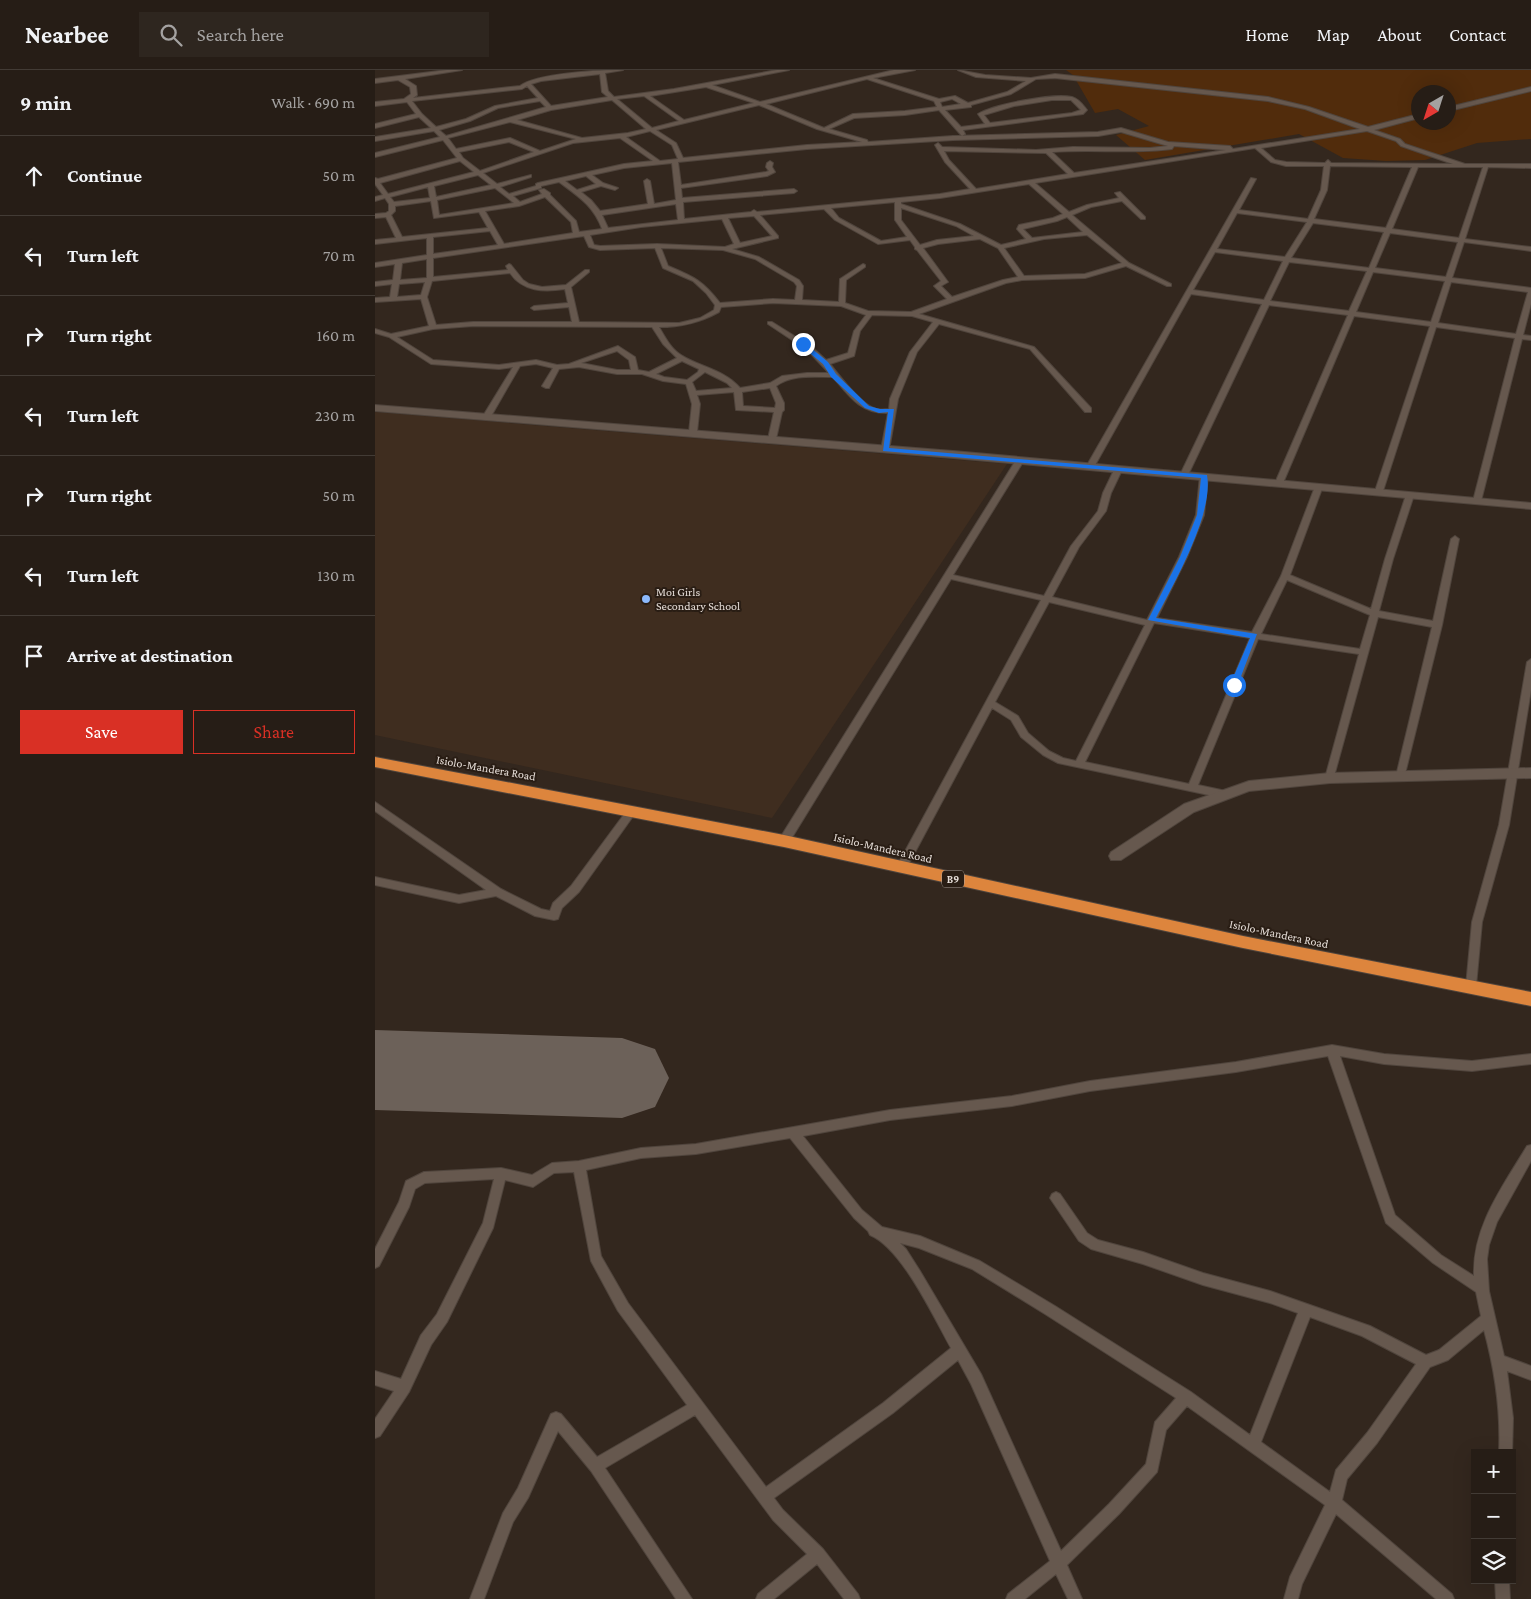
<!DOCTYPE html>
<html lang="en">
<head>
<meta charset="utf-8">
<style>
  :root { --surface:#261d16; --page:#2e261f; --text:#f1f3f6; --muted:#a4a2a1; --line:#423b35; --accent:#d93025 }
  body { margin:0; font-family:"Crimson Pro",serif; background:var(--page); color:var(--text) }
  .controls { position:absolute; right:15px; bottom:15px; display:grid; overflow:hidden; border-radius:0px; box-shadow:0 5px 20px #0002 }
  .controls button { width:45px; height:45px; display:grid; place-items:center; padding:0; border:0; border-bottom:1px solid var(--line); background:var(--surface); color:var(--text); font:25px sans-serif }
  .compass { position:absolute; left:1036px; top:15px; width:45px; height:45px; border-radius:50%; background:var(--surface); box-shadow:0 5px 20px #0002; rotate:219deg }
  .stop { position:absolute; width:15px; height:15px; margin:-11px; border:4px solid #1a73e8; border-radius:50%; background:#fff }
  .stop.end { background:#1a73e8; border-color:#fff; box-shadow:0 1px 5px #0008 }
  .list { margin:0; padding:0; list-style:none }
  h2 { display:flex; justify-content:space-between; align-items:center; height:65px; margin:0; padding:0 20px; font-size:21px }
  h2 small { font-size:16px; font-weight:400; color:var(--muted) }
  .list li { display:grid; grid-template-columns:32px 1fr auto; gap:15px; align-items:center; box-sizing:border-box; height:80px; padding:0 20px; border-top:1px solid var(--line) }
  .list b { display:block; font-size:19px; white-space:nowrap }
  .list em { font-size:16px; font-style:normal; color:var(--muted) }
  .actions { display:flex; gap:10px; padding:15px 20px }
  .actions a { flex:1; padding:11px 0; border:1px solid var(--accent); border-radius:0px; text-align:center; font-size:18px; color:var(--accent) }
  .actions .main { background:var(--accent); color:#fff }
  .icon { flex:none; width:28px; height:28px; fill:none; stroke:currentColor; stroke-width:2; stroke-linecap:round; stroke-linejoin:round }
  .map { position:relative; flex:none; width:1156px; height:1529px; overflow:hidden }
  header { display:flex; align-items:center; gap:30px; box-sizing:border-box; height:70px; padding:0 25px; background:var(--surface); border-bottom:1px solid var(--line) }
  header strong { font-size:24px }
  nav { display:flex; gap:28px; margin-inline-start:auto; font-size:18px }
  .search { width:350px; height:45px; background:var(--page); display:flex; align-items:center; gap:12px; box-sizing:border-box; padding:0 18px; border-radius:0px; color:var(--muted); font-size:19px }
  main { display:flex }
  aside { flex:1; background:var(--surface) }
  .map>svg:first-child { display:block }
  .built { fill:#3f2d1f }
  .green { fill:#512c0c; fill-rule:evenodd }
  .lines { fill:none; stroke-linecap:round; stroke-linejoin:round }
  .runway { fill:#6c6159; fill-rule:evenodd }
  .street-casing { stroke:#50453d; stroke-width:2 }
  .secondary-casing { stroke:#50453d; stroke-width:2 }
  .highway-casing { stroke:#50453d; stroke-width:2 }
  .street { fill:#66584e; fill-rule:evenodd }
  .secondary { fill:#66584e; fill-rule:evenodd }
  .highway { fill:#dd853d; fill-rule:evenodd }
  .route { fill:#1a73e8 }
  .poi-dot { fill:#8cb9fc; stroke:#291d14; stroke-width:2 }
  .labels { text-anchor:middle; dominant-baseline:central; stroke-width:4; stroke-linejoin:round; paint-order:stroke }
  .shield { fill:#291d14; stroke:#ada39c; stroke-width:1 }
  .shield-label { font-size:11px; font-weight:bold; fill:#e5ddd7 }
  .poi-label { font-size:12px; fill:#e5ddd7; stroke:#291d14; text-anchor:start }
  .street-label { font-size:12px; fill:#e5ddd7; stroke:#291d14 }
</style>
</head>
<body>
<header>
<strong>Nearbee</strong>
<div class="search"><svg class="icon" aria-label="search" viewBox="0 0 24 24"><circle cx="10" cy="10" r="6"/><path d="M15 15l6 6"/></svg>Search here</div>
<nav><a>Home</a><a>Map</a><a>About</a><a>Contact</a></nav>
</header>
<main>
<aside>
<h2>9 min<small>Walk · 690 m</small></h2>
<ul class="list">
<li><svg class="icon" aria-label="ahead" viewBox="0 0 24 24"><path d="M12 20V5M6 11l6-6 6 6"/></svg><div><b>Continue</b></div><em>50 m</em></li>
<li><svg class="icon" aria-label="left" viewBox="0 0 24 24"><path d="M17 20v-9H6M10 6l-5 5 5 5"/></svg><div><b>Turn left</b></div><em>70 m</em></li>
<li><svg class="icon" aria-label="right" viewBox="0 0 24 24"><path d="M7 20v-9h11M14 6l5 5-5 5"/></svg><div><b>Turn right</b></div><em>160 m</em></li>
<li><svg class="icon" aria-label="left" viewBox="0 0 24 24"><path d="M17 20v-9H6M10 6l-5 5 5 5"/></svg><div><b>Turn left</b></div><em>230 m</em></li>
<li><svg class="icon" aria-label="right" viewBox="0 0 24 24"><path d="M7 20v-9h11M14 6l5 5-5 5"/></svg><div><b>Turn right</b></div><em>50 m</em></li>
<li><svg class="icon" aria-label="left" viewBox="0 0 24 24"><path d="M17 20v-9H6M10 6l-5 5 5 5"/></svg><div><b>Turn left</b></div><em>130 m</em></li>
<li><svg class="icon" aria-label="arrive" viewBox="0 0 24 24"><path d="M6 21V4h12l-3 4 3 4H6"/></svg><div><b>Arrive at destination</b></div></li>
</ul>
<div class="actions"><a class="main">Save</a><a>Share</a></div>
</aside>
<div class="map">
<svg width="1156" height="1529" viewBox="0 0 1156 1529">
  <rect width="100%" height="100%" fill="#33271e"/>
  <!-- built -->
  <polygon class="built" points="0,342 632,394 397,748 0,665"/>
  <!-- green -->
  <path class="green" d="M 691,0 L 1156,0 L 1156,69 L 1102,73 L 1050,90 L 1011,91 L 968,88 L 924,64 L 770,90 L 741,65 L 774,56 L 743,39 L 720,43 L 698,5 ZM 1044,22 L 1074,22 L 1074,52 L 1044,52 Z"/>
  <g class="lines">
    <!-- runway -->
    <polygon class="runway" points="0,960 247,968 280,979 294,1008 280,1037 247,1048 0,1040"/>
    <defs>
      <g id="street">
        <path d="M 72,0 L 87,0 L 30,9 L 41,16 L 42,25 L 38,28 L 145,16 C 161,3 226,0 248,0 L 230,3 L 233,21 L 239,27 L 299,19 L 402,0 L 414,0 L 337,15 L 385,32 L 519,0 L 540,0 L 498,8 L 564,29 L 580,26 L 593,33 L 632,22 L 651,11 L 601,7 L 583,0 L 610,5 L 656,8 L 680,4 L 893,27 L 934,37 L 993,57 L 1044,44 L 1044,48 L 999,60 L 1025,69 L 1030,74 L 1090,94 L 1156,94 L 1156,98 L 1113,97 L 1090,169 L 1156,177 L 1156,181 L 1089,172 L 1077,208 L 1156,218 L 1156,234 L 1148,265 L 1156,266 L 1156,270 L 1147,269 L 1106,431 L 1102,433 L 1098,431 L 1140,268 L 1061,257 L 1008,421 L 1004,423 L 1000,421 L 1055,256 L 979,246 L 908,413 L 904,415 L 900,413 L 973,245 L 894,235 L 813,405 L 812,407 L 806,407 L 805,405 L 887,234 L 816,224 L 719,397 L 715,399 L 711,397 L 876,108 L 881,109 L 864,140 L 933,149 L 946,120 L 949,96 L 911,96 L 896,92 L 880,78 L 660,113 L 694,142 L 712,135 L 744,128 L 740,123 L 745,122 L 770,147 L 770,149 L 766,149 L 747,131 L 716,137 L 697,145 L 754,193 L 796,214 L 796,216 L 792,216 L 751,196 L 710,208 L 647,210 L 631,213 L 544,244 L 659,277 L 716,338 L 716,342 L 710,342 L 655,279 L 564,254 L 542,282 L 523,329 L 514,380 L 510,382 L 506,380 L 513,343 C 486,344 474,326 458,307 C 439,307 417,304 401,316 L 409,333 L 409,340 L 407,342 L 401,369 L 397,371 L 393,369 L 399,342 L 361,340 L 359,322 L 322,325 L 325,334 L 322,362 L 318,364 L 314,362 L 317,334 L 311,314 L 288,311 L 267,304 L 242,304 L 204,297 L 184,299 L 174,318 L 171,318 L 167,316 L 178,298 L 161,294 L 145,296 L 115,348 L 109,348 L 108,346 L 138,297 L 124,299 L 56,294 L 14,267 L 0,263 L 0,259 L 16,264 L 54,256 L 46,229 L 0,232 L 0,228 L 15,227 L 17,214 L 0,216 L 0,212 L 18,210 L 20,194 L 0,197 L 0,193 L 52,185 L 52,168 L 0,174 L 0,170 L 21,168 L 11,147 L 0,148 L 0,144 L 11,143 L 14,141 L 14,134 L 10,128 L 0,131 L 0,127 L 8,125 L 0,114 L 0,108 L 3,109 L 82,88 L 68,70 L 0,87 L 0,83 L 65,67 L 59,61 L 0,71 L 0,67 L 56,58 L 44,47 L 0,58 L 0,54 L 41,44 L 32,32 L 0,36 L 0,32 L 29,29 L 36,24 L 35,17 L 23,10 L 0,13 L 0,9 ZM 225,4 L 227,22 L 233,27 L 176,36 L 156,14 L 166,11 ZM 680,8 L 893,31 L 930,39 L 985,59 L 858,79 L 855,76 L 793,72 L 746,58 L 723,62 L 578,66 L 493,72 L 492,70 L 454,59 L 479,48 L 530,45 L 564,40 L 587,66 L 590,64 L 588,60 L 708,44 L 712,40 C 708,35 704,29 697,27 C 679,23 619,34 603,44 L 610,54 L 586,57 L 570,40 L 596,37 L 596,35 L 636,24 L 661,9 ZM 492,9 L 559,31 L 562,37 L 530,41 L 478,44 L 449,58 L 391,34 ZM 152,16 L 163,28 L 120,36 L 91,49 L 61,57 L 47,44 L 37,31 L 147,19 ZM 331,17 L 379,33 L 309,50 L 275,26 ZM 269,26 L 304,51 L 277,58 L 242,29 ZM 577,29 L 586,34 L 567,37 L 565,32 ZM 237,30 L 271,59 L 253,63 L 207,68 L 142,50 L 176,40 ZM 677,30 L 696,30 L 706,40 L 697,43 L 615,53 L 609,45 L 639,36 ZM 165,31 L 171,37 L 71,66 L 64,60 L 95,51 L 123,38 ZM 384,35 L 442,59 L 487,72 L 432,75 L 308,88 L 301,73 L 281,60 ZM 135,52 L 201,69 L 165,81 L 135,68 L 81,79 L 73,68 ZM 275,61 L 297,75 L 303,89 L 285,91 L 251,67 ZM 992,61 L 1021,71 L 1026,76 L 1078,94 L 956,93 L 953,90 L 950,93 L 911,92 L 900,90 L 886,78 ZM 746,62 L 793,76 L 775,78 L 698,77 L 661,80 L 567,77 L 563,73 L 560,75 L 570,92 L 595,119 L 565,124 L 382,142 L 379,140 L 376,142 L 309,149 L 308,132 L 419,123 L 422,121 L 419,119 L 307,128 L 306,118 L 392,106 L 400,102 L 397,97 L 398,93 L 395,91 L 392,93 L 391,97 L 394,101 L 391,102 L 306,115 L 303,92 L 432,79 L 578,70 L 723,66 ZM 245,68 L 278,91 L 249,94 L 163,113 L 161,114 L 161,116 L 134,124 L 125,117 L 156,107 L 156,105 L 122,114 L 108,103 L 198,73 ZM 134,72 L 159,82 L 105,101 L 88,88 L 84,82 ZM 799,76 L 851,80 L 699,103 L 677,82 C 717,79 757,84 797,79 ZM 569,81 L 671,83 L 693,104 L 601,119 L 574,90 ZM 85,91 L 99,102 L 13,124 L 5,113 ZM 297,93 L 301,130 L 279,134 L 275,111 L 272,109 L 269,111 L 273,134 L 225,141 L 216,130 L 206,122 L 226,116 L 240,120 L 243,118 L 228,113 L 217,105 L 249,98 ZM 955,96 L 1037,97 L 1011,158 L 939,149 L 952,120 ZM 1043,97 L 1108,97 L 1084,168 L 1017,159 ZM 103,105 L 116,115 L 61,127 L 59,116 ZM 211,106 L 221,114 L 202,120 L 190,111 ZM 184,112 C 203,126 219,136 227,159 L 204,162 L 201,151 L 175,125 L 175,123 L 169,119 L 164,120 L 167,124 L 145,132 L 138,126 L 166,118 L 166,116 ZM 654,114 L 688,144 L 678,148 L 644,155 L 642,159 L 651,169 L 626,175 L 585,154 L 526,134 L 526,132 L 565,128 ZM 53,117 L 55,128 L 19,132 L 15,127 ZM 120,118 L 139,133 L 64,145 L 62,130 ZM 170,127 L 196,152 L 198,163 L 129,174 L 110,141 L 144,136 ZM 56,131 L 59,148 L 104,142 L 113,158 L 27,167 L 16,145 L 20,141 L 20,136 ZM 520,132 L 520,150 L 532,167 L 506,171 L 464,148 L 456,138 ZM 301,134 L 303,150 L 233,158 L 227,145 ZM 526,138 L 581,156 L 599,166 L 562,170 L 545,175 L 526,150 ZM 449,139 L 460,150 L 503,174 L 535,170 L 540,177 L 540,179 L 542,180 L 566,211 L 559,216 L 572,229 L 536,242 L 493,241 L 470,233 L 471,210 L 490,197 L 490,195 L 488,194 L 465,209 L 464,232 L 427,230 L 428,216 L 424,210 L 384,187 L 357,179 L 403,168 L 403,166 L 385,145 ZM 862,143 L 932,152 L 910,187 L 842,179 ZM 379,146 L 397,166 L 365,173 L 353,148 ZM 692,147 L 708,162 L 657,168 L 648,159 L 682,151 ZM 347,149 L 359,174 L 350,177 L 282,174 L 225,176 L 219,175 L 215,165 L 266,157 ZM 938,153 L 1009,162 L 994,198 L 916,188 ZM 115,161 L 123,175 L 58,184 L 58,167 ZM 1015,163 L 1083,172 L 1071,207 L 1000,198 ZM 712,165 L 747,193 L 710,204 L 649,206 L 629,178 L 669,169 ZM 209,166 L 214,177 L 225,180 L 280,178 L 288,198 L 318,211 L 331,223 L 340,235 L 339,240 L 325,248 L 304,253 L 204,252 L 196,217 L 214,202 L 214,200 L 210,200 L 191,215 L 167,217 L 154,214 L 148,210 L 136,195 L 134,194 L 131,196 L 133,200 L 58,207 L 58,188 ZM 605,169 L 623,178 L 643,207 L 628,210 L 577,227 L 566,216 L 573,212 L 548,178 L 563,174 ZM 286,178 L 348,180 L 380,189 L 419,212 L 422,216 L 420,230 L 398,229 L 345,233 C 327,210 319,207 293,196 ZM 840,182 L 908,191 L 889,230 L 818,220 ZM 52,189 L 52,208 L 25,210 L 27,193 ZM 914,192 L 992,201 L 974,241 L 895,231 ZM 998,202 L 1070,211 L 1056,252 L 981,242 ZM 135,203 C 148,222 169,222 190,219 L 193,233 L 159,236 L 156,238 L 159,240 L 194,237 L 197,252 L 98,252 L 61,255 L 52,227 L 57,211 ZM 50,212 L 46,225 L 22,227 L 24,214 ZM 1076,212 L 1153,222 L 1141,264 L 1063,253 ZM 398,233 L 466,236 L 491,245 L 479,261 L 473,283 L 451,290 L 437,277 L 397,252 L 393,252 L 393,254 L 432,280 L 454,303 L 432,303 L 407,306 L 395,313 L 365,318 C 350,300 325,297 306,285 C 296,279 290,267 284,257 C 306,257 324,253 344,242 L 346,237 ZM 497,245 L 537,246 L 558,252 L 535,282 L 515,329 L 514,339 C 510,339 505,340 501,339 C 486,335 465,306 455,294 L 479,286 L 485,261 ZM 98,256 L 277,257 L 288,274 L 302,288 L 274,302 L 263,300 L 260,287 L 243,276 L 194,294 L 182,295 L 161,290 L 124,295 L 58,290 L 22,267 L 58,259 ZM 242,281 L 254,290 L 256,300 L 242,300 L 206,293 ZM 307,291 L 324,299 L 323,302 L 312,310 L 289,307 L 281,304 ZM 330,302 L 352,313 L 357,318 L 321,321 L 317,312 ZM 395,318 L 401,333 L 400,338 L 368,336 L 367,322 Z"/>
        <polygon points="1156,17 1156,21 1074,41 1074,37"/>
        <path d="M 641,390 L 647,390 L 648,392 L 578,505 L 669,526 L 696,476 L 723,441 L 728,423 L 739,400 L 743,398 L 747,400 L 736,423 L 731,441 L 704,477 L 677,527 L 772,550 L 804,487 L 821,445 L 825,406 L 829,404 L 833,406 L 829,445 L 812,487 L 782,548 L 877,562 L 906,506 L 941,414 L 944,414 L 948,416 L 915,505 L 996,539 L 1010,489 L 1031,425 L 1035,423 L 1038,423 L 1039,425 L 1018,489 L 1004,541 L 1058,551 L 1076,469 L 1080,466 L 1084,469 L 1067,555 L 1029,708 L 1026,710 L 1021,706 L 1057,557 L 1003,547 L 958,710 L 952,710 L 950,708 L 984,584 L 883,569 L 823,715 L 851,721 L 853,724 L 851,727 L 848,728 L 683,693 L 668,685 L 646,667 L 636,650 L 617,638 L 530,801 L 522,801 L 521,798 L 666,530 L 576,509 L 413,774 L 405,774 L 404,771 L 405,768 ZM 912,510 L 995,545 L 985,579 L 886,564 ZM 674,532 L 770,555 L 701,691 L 688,688 L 674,681 L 653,663 L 643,646 L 620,632 ZM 779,553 L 875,568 L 814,714 L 710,692 Z"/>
        <polygon points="1156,589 1156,620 1134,755 1107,852 1101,916 1100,919 1096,921 1092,919 1091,916 1097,852 1124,755 1152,592"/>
        <polygon points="0,732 126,819 166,839 175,841 178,833 196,816 253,739 259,739 261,742 204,822 187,838 183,849 179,850 160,846 121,826 84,833 0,815 0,807 84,825 111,820 0,741"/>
        <path d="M 957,975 L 1009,984 L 1097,991 L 1156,984 L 1156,994 L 1097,1001 L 1009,994 L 965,986 L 1020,1145 L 1066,1185 L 1099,1206 C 1097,1157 1128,1116 1152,1076 L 1156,1075 L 1156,1091 L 1122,1152 L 1114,1175 L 1112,1189 L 1114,1221 L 1129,1286 L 1156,1296 L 1156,1310 L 1132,1301 L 1138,1348 L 1137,1385 L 1137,1383 L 1124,1383 C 1126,1341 1120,1301 1109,1260 L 1073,1290 L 1055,1297 L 1002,1373 L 972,1409 L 967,1430 L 1077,1524 L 1079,1529 L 1061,1529 L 961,1444 L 927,1514 L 923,1529 L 909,1529 L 915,1507 L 950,1435 L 812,1336 L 791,1360 L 782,1402 L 744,1444 L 692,1495 L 707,1529 L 693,1529 L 681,1504 L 650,1529 L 631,1529 L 633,1524 L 675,1491 L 596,1314 L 583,1290 L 518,1343 L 399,1428 L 408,1440 L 448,1479 L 483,1524 L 485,1529 L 469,1529 L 442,1494 L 399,1529 L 381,1529 L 383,1524 L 432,1484 L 398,1450 L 320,1345 L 230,1398 L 317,1529 L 301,1529 L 216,1401 L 183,1361 L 153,1428 L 138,1452 L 109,1529 L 95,1529 L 128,1443 L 143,1418 L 176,1344 L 181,1342 L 186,1344 L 222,1387 L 312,1335 L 243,1241 L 216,1191 L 199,1102 L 179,1103 L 158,1117 L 130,1110 L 118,1158 L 72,1252 L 56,1275 L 34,1322 L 5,1366 L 0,1368 L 0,1349 L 19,1321 L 0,1315 L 0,1301 L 26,1309 L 46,1265 L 62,1244 L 108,1153 L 119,1109 L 50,1113 L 40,1119 L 34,1137 L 4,1196 L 0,1198 L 0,1179 L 24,1132 L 31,1111 L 49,1102 L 126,1098 L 157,1105 L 177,1093 L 204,1091 L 266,1078 L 321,1074 L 515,1040 L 637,1026 L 715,1011 L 861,992 ZM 953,986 L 1011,1153 L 1058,1193 L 1101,1222 L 1106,1246 L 1064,1280 L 1051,1285 L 995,1256 L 895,1221 L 828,1203 L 768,1182 L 723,1170 L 712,1163 L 685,1124 L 681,1122 L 677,1124 L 675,1128 L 704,1171 L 716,1179 L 768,1194 L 828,1215 L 895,1233 L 923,1243 L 875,1365 L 816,1322 L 680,1236 L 605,1191 L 545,1166 L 507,1157 L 487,1140 L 428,1066 L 515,1050 L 637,1036 L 715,1021 L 861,1002 ZM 415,1068 L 479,1148 L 493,1161 L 495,1165 C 527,1178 559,1248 576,1278 L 508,1333 L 391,1417 L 253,1233 L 226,1186 L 211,1100 L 266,1088 L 321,1084 ZM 525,1173 L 544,1178 L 597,1199 L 670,1244 L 801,1328 L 780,1352 L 771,1394 L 734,1434 L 686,1481 L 606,1304 L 545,1201 L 531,1179 ZM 935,1247 L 987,1266 L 1041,1294 L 992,1363 L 961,1400 L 955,1422 L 886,1372 Z"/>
        <polygon points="1120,1510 1134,1510 1135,1529 1121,1529"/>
      </g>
      <g id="secondary">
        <polygon points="0,335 578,381 1156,433 1156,439 578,388 0,341"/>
        <polygon points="1156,698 1156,708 955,713 874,721 819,742 746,790 736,790 734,786 736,782 809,734 874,711 955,703"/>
      </g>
      <polygon id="highway" points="0,687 409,765 868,866 1156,922 1156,936 868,878 409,777 0,697"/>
    </defs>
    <!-- street casing -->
    <use href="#street" class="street-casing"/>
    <!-- secondary casing -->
    <use href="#secondary" class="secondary-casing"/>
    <!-- highway casing -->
    <use href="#highway" class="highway-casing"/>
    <!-- street -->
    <use href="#street" class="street"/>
    <!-- secondary -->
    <use href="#secondary" class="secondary"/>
    <!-- highway -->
    <use href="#highway" class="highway"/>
  </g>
  <!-- route -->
  <path class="route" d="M 425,273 L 430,273 L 453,292 L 461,304 L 494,336 L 505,339 L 519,339 L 514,378 L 832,405 C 839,444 799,513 781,548 L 882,564 L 862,617 L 855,615 L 875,568 L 773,550 L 805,487 L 822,445 L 826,408 L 508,381 L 513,342 L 504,343 L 490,338 L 456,307 L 448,294 L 425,275 Z"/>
  <!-- markers -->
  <circle class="poi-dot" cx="271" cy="529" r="5"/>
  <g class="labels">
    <!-- shield labels -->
    <rect class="shield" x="567" y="800.5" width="22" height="17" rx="4"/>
    <g class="shield-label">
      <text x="578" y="809">B9</text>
    </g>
    <!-- poi labels -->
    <g class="poi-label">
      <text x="281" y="522">Moi Girls<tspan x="281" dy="14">Secondary School</tspan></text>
    </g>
    <!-- street labels -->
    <g class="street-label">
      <text transform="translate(111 698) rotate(10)">Isiolo-Mandera Road</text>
      <text transform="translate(508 778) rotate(13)">Isiolo-Mandera Road</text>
      <text transform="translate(904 864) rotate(12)">Isiolo-Mandera Road</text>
    </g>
  </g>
</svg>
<div class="controls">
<button>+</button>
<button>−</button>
<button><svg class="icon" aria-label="layers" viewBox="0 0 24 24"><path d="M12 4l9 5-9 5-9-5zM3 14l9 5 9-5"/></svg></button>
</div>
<svg class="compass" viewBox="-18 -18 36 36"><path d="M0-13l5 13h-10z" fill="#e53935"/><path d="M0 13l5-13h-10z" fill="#a4a2a1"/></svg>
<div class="stop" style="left:859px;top:615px"></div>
<div class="stop end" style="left:428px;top:274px"></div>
</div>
</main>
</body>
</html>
